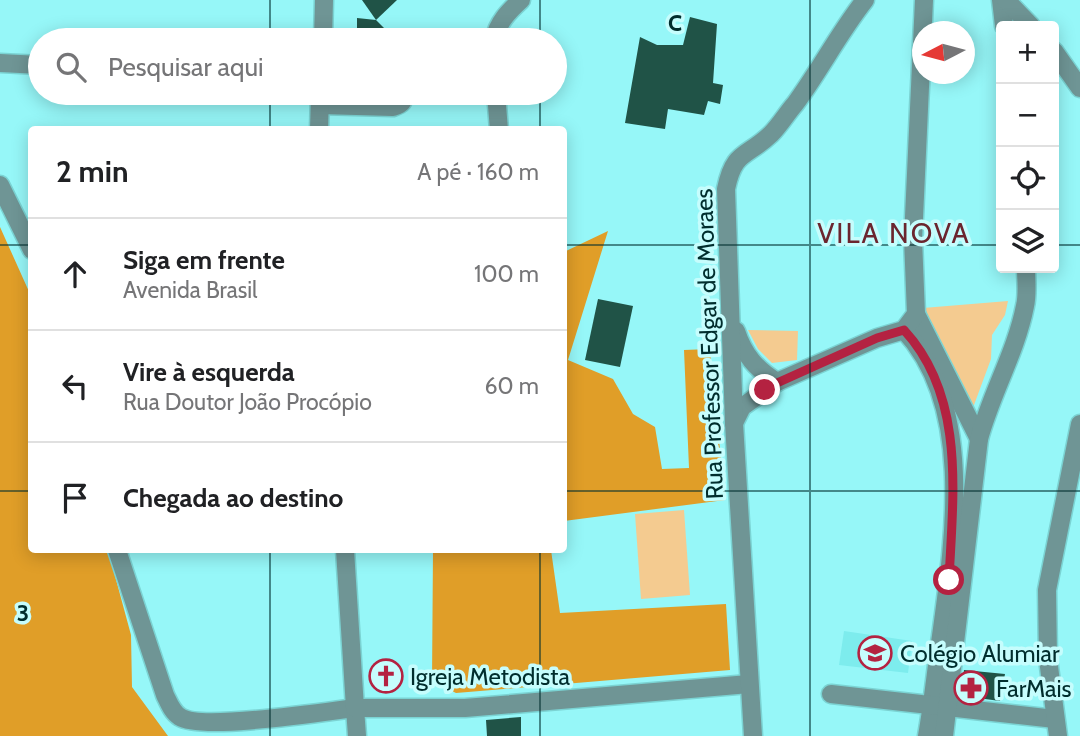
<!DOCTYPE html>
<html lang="pt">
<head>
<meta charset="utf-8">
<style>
  :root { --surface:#fff; --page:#f2f2f2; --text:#202124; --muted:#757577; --line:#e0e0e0 }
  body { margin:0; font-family:Cabin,sans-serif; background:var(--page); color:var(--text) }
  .controls { position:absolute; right:21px; top:21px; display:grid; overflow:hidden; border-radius:7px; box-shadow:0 4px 18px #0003 }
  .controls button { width:63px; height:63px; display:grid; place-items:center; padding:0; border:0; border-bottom:2px solid var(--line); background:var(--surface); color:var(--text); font:35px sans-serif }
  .compass { position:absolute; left:912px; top:21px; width:63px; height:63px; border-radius:50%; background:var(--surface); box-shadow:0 4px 18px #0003; rotate:264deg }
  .stop { position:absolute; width:21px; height:21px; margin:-16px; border:5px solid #b42241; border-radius:50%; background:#fff }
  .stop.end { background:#b42241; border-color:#fff; box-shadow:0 2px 7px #0008 }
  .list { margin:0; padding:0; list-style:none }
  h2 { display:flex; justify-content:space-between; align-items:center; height:91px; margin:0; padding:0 28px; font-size:30px }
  h2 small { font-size:23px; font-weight:400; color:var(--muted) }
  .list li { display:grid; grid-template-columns:46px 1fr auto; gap:21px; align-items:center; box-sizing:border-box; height:112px; padding:0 28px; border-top:2px solid var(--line) }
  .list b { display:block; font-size:26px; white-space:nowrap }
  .list p { margin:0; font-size:23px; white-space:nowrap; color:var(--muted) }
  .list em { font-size:23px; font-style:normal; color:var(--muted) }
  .icon { flex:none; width:38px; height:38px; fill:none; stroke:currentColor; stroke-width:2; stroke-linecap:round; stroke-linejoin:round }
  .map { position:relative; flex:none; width:1080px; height:736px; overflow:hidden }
  .search { position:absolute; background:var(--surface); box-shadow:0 4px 18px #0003; left:28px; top:28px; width:539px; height:77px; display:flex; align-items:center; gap:18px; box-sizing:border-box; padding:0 24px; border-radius:38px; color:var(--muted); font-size:26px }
  .panel { position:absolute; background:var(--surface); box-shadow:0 4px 18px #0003; left:28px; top:126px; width:539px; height:427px; border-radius:7px }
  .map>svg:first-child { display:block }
  .built { fill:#7deced }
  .green { fill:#f4cb90 }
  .forest { fill:#e09e28 }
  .building { fill:#205347 }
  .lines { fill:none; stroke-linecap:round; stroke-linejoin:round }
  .minor-casing { stroke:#7bd3d3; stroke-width:21 }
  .minor { stroke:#6f9595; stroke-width:18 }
  .route { stroke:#b42241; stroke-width:9 }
  .grid { fill:none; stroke:#002d2d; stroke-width:2; stroke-opacity:0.55 }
  .labels { text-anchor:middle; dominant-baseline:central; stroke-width:7; stroke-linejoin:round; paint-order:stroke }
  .street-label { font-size:24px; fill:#002d2d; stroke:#c6fdfd }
  .poi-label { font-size:24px; fill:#002d2d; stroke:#c6fdfd; text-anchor:start }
  .quarter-label { font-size:28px; letter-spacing:2px; fill:#6b252e; stroke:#c6fdfd }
  .grid-label { font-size:23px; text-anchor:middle; font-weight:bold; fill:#002d2d; stroke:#c6fdfd; stroke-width:7; stroke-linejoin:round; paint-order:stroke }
</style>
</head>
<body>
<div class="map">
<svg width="1080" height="736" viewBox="0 0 1080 736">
  <rect width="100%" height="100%" fill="#96f7f8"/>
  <!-- built -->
  <polygon class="built" points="844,631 912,641 908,673 839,665"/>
  <!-- green -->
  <g class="green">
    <polygon points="1008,301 1005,315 992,335 991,359 974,405 963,407 923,308"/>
    <polygon points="748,330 798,331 797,360 772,363 758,349"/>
    <polygon points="684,510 690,595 641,599 635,514"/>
  </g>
  <!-- forest -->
  <g class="forest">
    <polygon points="0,227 31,296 32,550 108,550 131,635 132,687 168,736 0,736"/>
    <polygon points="608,231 568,360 613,379 633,414 655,427 662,469 689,468 684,350 710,349 725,500 564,521 564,255 566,251"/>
    <polygon points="433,550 551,550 560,613 726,604 730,670 456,693 432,681"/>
  </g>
  <!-- building -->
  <g class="building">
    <polygon points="362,0 397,0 376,20"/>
    <polygon points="690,17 717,24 713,83 723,85 720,104 708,101 704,115 668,109 665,129 625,123 640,37 657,45 683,45"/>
    <polygon points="357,18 376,20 387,31 387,40 357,40"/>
    <polygon points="598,299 633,306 620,367 585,360"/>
    <polygon points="394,661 397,688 389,692 377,688 373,664"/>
    <polygon points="964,670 1005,674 1000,701 970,697 962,691"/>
    <polygon points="521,717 521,736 487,736 486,720"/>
  </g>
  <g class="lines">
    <defs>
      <g id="minor">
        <polyline points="1001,0 1004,26"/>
        <polyline points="1006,0 1031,26"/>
        <polyline points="323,40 324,0"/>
        <path d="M 494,40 C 498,22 508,12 521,0"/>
        <polyline points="1054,51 1080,88"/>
        <polyline points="0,63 40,65"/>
        <polyline points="496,93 499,130"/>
        <path d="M 320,105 L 393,107 C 402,104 404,102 404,93"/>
        <polyline points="319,130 320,95"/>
        <polyline points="0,185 32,250"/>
        <polyline points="916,314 979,439"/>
        <path d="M 904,330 C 975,406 954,541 941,636 C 936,669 933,703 927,736"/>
        <path d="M 736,331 C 744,355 756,369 777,382"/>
        <polyline points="734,423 742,407 777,382 877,338 904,330 916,314 913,239 924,0"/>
        <path d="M 117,550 L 165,695 C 169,703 172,712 180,717 C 201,731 323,712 355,708 L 357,736"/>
        <polyline points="345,550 355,708 465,708 749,684"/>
        <polyline points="831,694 1055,719"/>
        <path d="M 753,736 L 734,423 L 726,189 C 734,150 746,158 771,134 C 780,125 787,113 795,104 C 820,70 839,33 865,0"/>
        <path d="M 944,736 L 979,439 C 991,394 1016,352 1025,306 C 1028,294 1026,280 1026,268"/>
        <polyline points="1058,736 1048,659 1047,590 1080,424"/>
      </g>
    </defs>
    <!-- minor casing -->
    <use href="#minor" class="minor-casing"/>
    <!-- minor -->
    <use href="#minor" class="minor"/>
  </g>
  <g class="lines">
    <!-- route -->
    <path class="route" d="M 765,390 L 777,383 L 877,338 L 904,330 C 966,397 953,495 949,580"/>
  </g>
  <!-- grid -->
  <path class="grid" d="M 270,0 L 270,40M 540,0 L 540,40M 810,0 L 810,736M 270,93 L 270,130M 540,93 L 540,130M 0,245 L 32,245M 564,245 L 1001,245M 1054,245 L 1080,245M 0,491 L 32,491M 564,491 L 1080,491M 270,550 L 270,736M 540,550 L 540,736"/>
  <!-- icons -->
  <defs>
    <symbol id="school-ring" viewBox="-11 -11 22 22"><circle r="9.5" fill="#c6fdfd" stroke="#b42241" stroke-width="1.5"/><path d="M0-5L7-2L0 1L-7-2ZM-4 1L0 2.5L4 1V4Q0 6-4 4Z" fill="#b42241"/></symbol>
    <symbol id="church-ring" viewBox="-11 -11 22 22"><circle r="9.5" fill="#c6fdfd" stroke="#b42241" stroke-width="1.5"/><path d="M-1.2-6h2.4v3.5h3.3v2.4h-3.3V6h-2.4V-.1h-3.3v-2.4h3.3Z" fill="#b42241"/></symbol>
    <symbol id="pharmacy-ring" viewBox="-11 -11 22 22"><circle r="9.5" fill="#c6fdfd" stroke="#b42241" stroke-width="1.5"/><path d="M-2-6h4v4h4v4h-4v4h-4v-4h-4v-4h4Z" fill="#b42241"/></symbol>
  </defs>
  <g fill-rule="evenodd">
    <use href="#school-ring" x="856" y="634" width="38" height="38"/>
    <use href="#church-ring" x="367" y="657" width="38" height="38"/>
    <use href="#pharmacy-ring" x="952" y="669" width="38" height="38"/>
  </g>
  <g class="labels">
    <!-- street labels -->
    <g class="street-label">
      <text transform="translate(709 344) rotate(-92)">Rua Professor Edgar de Moraes</text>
    </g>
    <!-- poi labels -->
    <g class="poi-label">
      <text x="900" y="653">Colégio Alumiar</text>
      <text x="410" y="676">Igreja Metodista</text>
      <text x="996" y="688">FarMais</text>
    </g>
    <!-- quarter labels -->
    <g class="quarter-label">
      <text x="894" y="233">VILA NOVA</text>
    </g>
  </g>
  <g class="grid-label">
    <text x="675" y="31">C</text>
    <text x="23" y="621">3</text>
  </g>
</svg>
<div class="controls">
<button>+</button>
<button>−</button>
<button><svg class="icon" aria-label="locate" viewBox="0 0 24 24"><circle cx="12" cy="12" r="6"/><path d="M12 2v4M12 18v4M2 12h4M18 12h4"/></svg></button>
<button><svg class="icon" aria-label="layers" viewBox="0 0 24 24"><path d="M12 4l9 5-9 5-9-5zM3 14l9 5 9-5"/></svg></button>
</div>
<svg class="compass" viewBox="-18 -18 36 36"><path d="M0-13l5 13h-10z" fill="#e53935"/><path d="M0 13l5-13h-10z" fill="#757577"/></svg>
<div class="stop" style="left:949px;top:580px"></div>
<div class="stop end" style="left:765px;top:390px"></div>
<div class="search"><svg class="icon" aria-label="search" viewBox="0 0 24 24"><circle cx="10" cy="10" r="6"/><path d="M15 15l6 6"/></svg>Pesquisar aqui</div>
<section class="panel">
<h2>2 min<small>A pé · 160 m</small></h2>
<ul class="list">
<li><svg class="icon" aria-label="ahead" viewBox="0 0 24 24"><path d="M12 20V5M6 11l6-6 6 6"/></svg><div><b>Siga em frente</b><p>Avenida Brasil</p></div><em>100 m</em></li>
<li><svg class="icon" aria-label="left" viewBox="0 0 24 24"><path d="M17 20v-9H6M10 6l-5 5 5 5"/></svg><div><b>Vire à esquerda</b><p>Rua Doutor João Procópio</p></div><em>60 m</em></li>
<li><svg class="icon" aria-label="arrive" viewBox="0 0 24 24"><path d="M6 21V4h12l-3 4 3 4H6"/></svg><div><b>Chegada ao destino</b></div></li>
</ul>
</section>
</div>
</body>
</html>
